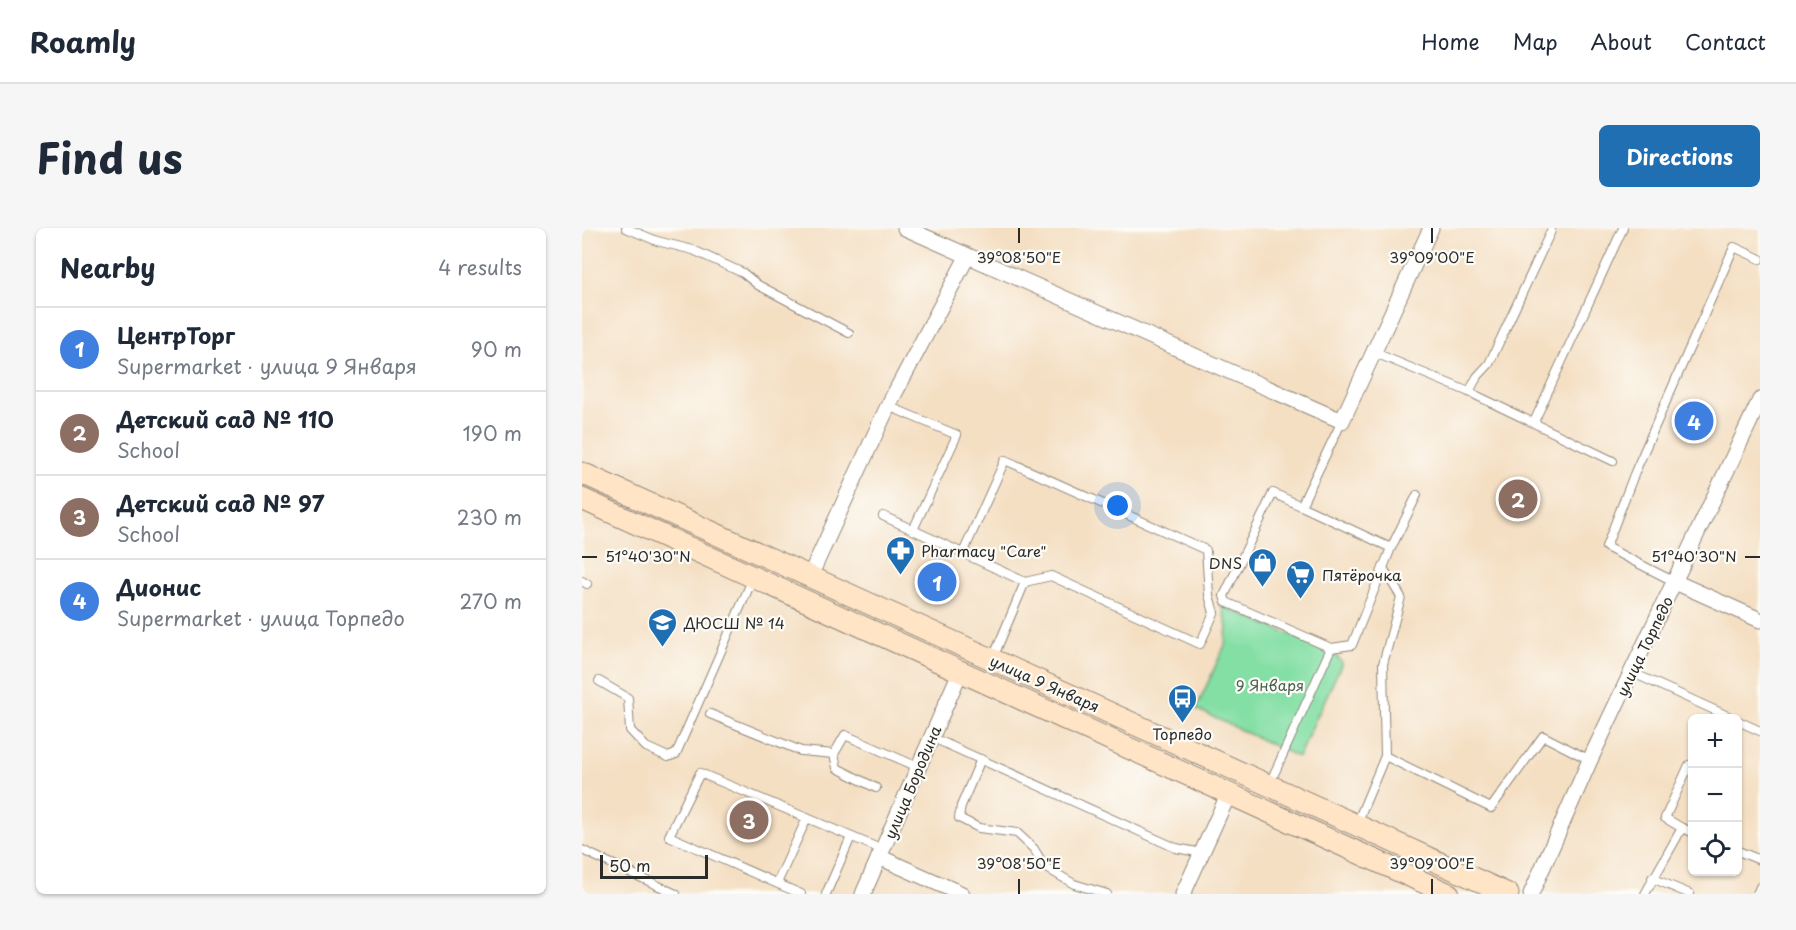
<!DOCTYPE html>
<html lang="en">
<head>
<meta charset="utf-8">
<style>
  :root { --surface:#fff; --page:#f6f6f7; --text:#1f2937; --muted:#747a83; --line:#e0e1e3; --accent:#1f6fb2 }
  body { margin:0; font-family:"Playpen Sans",sans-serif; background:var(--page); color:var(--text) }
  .controls { position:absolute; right:18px; bottom:18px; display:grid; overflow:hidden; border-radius:9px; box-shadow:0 2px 4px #0004 }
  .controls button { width:54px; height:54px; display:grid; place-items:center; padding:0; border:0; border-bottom:2px solid var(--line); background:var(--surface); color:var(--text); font:30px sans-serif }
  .scale { position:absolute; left:18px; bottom:15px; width:108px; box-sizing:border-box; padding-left:6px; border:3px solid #2b2b2b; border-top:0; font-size:16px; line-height:21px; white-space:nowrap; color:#2b2b2b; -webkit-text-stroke:4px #fdfcf7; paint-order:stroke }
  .you { position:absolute; left:536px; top:278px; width:21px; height:21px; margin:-15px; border:4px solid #fff; border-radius:50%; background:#1a73e8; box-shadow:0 0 0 9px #1a73e833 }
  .badge { display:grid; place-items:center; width:39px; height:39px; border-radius:50%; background:var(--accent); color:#fff; font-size:20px; font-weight:700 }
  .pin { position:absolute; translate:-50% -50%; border:3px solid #fff; box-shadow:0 2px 6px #0006 }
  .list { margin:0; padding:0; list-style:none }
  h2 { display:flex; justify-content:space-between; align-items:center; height:78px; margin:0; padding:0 24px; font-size:26px }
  h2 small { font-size:20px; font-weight:400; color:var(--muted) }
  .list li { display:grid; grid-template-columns:39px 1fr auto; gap:18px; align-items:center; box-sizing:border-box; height:84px; padding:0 24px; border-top:2px solid var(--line) }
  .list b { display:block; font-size:22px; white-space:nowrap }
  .list p { margin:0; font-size:20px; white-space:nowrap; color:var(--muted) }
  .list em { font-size:20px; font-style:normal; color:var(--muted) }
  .icon { flex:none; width:33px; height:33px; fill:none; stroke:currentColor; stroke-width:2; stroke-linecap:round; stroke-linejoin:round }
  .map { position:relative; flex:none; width:1178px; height:666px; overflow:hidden; border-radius:9px }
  header { display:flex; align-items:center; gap:36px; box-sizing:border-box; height:84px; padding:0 30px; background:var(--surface); border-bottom:2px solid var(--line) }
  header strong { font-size:28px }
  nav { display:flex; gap:33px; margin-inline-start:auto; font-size:21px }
  .intro { display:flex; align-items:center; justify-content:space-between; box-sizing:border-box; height:144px; padding:0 36px }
  h1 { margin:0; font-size:42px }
  .button { padding:15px 27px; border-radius:9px; background:var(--accent); color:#fff; font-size:21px; font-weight:700 }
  main { display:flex; gap:36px; padding:0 36px }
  aside { flex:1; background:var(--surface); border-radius:9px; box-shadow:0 2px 4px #0004 }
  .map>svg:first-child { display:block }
  .green { fill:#84dfa5; stroke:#588568; stroke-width:1.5 }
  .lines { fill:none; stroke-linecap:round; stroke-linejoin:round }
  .service-casing { stroke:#908577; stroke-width:10 }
  .minor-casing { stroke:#908577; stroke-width:17 }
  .secondary-casing { stroke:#908577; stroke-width:23 }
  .service { stroke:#fff; stroke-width:8 }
  .minor { stroke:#fff; stroke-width:15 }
  .secondary { stroke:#ffe4c6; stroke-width:21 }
  .ticks { fill:none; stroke:#2b2b2b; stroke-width:2 }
  .labels { text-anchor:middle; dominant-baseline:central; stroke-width:4.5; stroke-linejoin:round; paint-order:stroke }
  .poi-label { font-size:15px; fill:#2b2b2b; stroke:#fdfcf7; text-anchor:start }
  .street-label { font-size:15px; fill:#2b2b2b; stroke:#fdfcf7 }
  .park-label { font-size:15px; fill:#466150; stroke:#fdfcf7 }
  .ticks-label { font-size:15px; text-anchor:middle; fill:#2b2b2b; stroke:#fdfcf7; stroke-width:4.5; stroke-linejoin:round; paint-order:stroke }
</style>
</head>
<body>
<header>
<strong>Roamly</strong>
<nav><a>Home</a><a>Map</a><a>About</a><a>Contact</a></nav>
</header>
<div class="intro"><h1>Find us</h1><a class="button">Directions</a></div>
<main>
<aside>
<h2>Nearby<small>4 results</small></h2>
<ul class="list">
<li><span class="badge" style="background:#3f7fe0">1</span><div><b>ЦентрТорг</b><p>Supermarket · улица 9 Января</p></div><em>90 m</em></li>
<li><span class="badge" style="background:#8d6e63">2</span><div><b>Детский сад № 110</b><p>School</p></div><em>190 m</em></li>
<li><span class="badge" style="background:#8d6e63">3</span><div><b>Детский сад № 97</b><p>School</p></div><em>230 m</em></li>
<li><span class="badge" style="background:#3f7fe0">4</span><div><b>Дионис</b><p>Supermarket · улица Торпедо</p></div><em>270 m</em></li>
</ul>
</aside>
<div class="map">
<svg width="1178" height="666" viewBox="0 0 1178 666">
  <rect width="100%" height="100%" fill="#fdfcf7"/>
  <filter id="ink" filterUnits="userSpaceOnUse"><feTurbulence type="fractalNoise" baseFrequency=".0167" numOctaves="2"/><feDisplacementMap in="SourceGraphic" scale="12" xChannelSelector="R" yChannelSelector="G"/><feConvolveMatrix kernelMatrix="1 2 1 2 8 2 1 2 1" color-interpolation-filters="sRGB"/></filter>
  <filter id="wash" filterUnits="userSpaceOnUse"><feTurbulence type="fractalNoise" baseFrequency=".008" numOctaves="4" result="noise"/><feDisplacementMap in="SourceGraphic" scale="24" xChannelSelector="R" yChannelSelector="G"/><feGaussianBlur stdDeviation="1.35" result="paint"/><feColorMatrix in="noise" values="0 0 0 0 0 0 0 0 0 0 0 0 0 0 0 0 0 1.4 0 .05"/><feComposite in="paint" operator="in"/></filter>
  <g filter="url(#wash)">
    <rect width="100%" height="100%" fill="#f4dfc3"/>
    <!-- green -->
    <polygon class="green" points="640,378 752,425 760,435 716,529 614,481 643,417 645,399"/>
  </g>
  <g filter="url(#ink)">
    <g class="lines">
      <defs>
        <g id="service">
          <polyline points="44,0 75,13 111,22 161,45 176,57 267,105"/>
          <polyline points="791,124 887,164 1031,233"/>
          <polyline points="887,164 895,149 907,136 969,3"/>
          <polyline points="306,178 375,207 331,302"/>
          <polyline points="952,194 1041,0"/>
          <polyline points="719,278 691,265 642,368 644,374 749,420 770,417 809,320 719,278 760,193"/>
          <polyline points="301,288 443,354 469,348 618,416 632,385 627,367 624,322 423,232 381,325"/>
          <polyline points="809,320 835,267"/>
          <polyline points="801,340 819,369 801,436 803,528"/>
          <polyline points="0,353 5,356"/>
          <polyline points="1093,354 1024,319 1053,244 1152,19 1178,31"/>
          <polyline points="411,430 443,354"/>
          <polyline points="1049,444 1150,490"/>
          <polyline points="17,453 46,470 48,502 64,519 86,529 94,526 171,350"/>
          <polyline points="128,486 219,523 252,526"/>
          <polyline points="1156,493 1178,503"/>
          <polyline points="349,509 594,620 620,625"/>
          <polyline points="399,531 379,578 377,590 397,600 435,605 452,621 463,639 492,656 525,666"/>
          <polyline points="688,555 749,420"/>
          <polyline points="294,560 255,540 252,526 263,507 336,539"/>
          <polyline points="775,595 803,528 909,580 961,508 1008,532"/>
          <polyline points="1100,600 1110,604"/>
          <polyline points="0,622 94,666"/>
          <polyline points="1156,623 1178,632"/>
          <polyline points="1070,650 1108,666"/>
          <polyline points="195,655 225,590"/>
          <polyline points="219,666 87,608 118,545 301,622"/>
          <polyline points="244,666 269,609"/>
          <polyline points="1063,666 1100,600 1083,590 1107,537"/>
          <polyline points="1175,666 1178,659"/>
        </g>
        <g id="minor">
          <polyline points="323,0 760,193 849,0"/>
          <polyline points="228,348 306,178 385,29"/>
          <polyline points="1093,354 1178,392"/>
          <polyline points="297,629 380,666"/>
          <polyline points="281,666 379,442"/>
          <polyline points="601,666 647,565"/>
          <polyline points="949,666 1008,532 1178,172"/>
        </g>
        <g id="secondary">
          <polyline points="0,245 926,666"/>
          <polyline points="0,271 867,666"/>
        </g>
      </defs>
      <!-- service casing -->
      <use href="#service" class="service-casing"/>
      <!-- minor casing -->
      <use href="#minor" class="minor-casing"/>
      <!-- secondary casing -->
      <use href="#secondary" class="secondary-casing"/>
      <!-- service -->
      <use href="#service" class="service"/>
      <!-- minor -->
      <use href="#minor" class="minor"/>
      <!-- secondary -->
      <use href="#secondary" class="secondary"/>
    </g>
  </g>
  <!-- ticks -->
  <path class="ticks" d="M 437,0 L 437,15M 850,0 L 850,15M 0,329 L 15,329M 1163,329 L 1178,329M 437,651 L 437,666M 850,651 L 850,666"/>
  <!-- icons -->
  <defs>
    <symbol id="pharmacy-pin" viewBox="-11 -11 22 30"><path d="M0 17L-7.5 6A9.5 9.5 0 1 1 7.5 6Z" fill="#1f6fb2" stroke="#fdfcf7"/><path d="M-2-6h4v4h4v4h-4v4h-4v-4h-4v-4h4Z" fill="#fff"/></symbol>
    <symbol id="shop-pin" viewBox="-11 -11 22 30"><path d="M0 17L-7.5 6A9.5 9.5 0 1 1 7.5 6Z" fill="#1f6fb2" stroke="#fdfcf7"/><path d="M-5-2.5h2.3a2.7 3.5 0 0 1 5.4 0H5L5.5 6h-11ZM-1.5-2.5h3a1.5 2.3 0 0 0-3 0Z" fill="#fff"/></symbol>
    <symbol id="supermarket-pin" viewBox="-11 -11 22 30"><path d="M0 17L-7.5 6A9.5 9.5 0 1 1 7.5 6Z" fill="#1f6fb2" stroke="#fdfcf7"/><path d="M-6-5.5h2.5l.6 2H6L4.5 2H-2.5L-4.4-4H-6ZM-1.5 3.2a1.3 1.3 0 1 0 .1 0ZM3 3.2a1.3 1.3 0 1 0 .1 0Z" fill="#fff"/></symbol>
    <symbol id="school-pin" viewBox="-11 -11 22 30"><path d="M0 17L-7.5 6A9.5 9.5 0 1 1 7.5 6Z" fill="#1f6fb2" stroke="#fdfcf7"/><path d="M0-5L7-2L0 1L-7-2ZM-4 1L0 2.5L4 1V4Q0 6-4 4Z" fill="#fff"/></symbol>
    <symbol id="bus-pin" viewBox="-11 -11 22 30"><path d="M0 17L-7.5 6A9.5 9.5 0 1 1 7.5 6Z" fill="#1f6fb2" stroke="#fdfcf7"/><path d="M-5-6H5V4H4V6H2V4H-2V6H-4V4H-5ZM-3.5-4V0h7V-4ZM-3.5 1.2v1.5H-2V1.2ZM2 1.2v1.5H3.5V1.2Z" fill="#fff"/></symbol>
  </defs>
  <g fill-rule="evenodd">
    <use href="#pharmacy-pin" x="302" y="306" width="33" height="45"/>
    <use href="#shop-pin" x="664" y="318" width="33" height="45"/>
    <use href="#supermarket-pin" x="702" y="330" width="33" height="45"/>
    <use href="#school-pin" x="64" y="378" width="33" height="45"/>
    <use href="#bus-pin" x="584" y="454" width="33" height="45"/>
  </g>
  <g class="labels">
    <!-- poi labels -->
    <g class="poi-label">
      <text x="339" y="322">Pharmacy "Care"</text>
      <text x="660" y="334" text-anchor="end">DNS</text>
      <text x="740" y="346">Пятёрочка</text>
      <text x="102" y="394">ДЮСШ № 14</text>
      <text x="600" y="505" text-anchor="middle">Торпедо</text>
    </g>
    <!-- street labels -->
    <g class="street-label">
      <text transform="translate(1062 418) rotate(-64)">улица Торпедо</text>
      <text transform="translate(463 455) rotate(24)">улица 9 Января</text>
      <text transform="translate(330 554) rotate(-67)">улица Бородина</text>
    </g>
    <!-- park labels -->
    <g class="park-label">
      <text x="688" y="456">9 Января</text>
    </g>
  </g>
  <g class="ticks-label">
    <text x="437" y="35">39°08'50"E</text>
    <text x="850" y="35">39°09'00"E</text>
    <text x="66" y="334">51°40'30"N</text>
    <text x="1112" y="334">51°40'30"N</text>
    <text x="437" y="641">39°08'50"E</text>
    <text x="850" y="641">39°09'00"E</text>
  </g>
</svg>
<div class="controls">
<button>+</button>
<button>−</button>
<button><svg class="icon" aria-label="locate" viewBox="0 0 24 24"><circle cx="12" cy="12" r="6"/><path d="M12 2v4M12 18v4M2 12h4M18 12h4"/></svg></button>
</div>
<div class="scale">50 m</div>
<div class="you"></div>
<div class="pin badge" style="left:355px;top:354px;background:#3f7fe0">1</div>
<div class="pin badge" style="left:936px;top:271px;background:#8d6e63">2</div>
<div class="pin badge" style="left:167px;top:592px;background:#8d6e63">3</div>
<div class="pin badge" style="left:1112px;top:193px;background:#3f7fe0">4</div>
</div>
</main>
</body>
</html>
